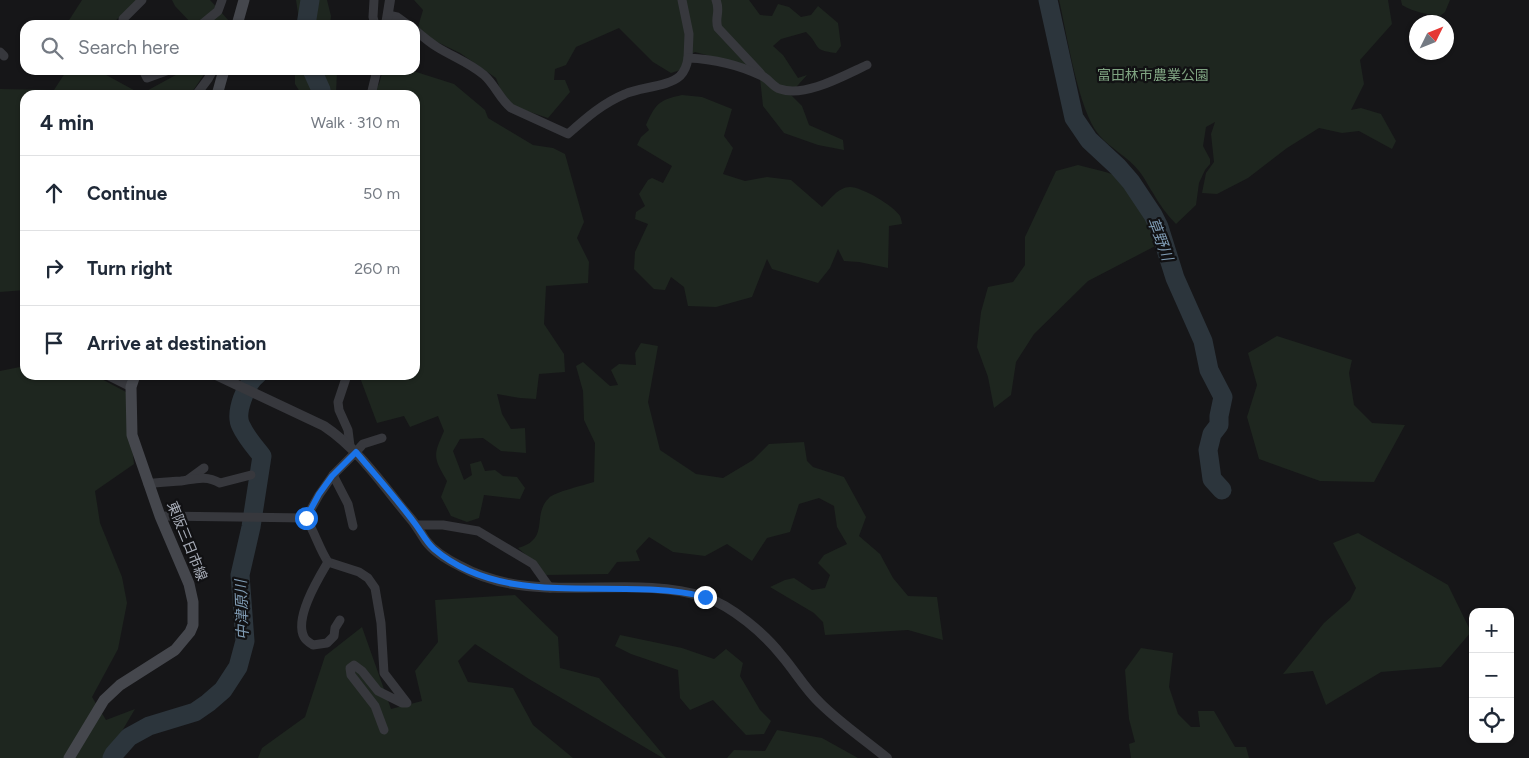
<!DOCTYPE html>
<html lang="en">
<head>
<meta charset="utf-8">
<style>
  :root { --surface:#fff; --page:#f2f2f3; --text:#1f2937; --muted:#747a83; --line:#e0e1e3 }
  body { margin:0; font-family:Figtree,"Noto Sans JP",sans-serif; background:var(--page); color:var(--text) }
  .controls { position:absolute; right:15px; bottom:15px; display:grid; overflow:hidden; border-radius:10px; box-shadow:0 1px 4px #0004 }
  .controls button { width:45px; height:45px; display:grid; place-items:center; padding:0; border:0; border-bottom:1px solid var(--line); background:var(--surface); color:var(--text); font:25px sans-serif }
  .compass { position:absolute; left:1409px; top:15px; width:45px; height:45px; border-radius:50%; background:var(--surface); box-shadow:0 1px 4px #0004; rotate:47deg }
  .stop { position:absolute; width:15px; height:15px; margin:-11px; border:4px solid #1a73e8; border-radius:50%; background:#fff }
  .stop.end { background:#1a73e8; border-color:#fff; box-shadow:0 1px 5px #0008 }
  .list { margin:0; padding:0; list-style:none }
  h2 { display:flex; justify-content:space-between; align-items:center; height:65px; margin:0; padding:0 20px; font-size:21px }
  h2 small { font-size:16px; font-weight:400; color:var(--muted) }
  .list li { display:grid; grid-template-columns:32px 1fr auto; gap:15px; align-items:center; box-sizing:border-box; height:75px; padding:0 20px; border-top:1px solid var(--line) }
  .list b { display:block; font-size:19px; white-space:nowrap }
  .list em { font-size:16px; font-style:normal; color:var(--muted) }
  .icon { flex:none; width:28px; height:28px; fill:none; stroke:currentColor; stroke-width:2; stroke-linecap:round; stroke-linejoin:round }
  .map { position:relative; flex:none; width:1529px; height:758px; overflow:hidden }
  .search { position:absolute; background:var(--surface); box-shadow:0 1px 4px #0004; left:20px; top:20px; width:400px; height:55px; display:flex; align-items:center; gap:12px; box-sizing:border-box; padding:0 18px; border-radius:15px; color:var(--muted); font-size:19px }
  .panel { position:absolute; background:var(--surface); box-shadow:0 1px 4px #0004; left:20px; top:90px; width:400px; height:290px; border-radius:15px }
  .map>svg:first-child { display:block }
  .green { fill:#1e261f }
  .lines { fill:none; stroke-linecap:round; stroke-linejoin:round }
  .river { stroke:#2c353c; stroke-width:19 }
  .minor { stroke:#37383d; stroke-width:9 }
  .tertiary { stroke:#37383d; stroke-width:10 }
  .secondary { stroke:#45474d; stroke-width:11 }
  .route { stroke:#1a73e8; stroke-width:6 }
  .labels { text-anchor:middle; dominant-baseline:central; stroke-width:4.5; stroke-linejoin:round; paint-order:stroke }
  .park-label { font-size:14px; fill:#7fa381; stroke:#111113 }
  .street-label { font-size:14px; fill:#a8adb8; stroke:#111113 }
  .water-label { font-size:15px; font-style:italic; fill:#7f9bb3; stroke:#111113 }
</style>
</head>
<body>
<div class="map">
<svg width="1529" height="758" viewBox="0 0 1529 758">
  <rect width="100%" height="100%" fill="#161618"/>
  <!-- green -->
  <g class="green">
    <polygon points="82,0 137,0 111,25 66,25"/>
    <polygon points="172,0 210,0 229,21 228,25 193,25 175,6"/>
    <polygon points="296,0 327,0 331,16 330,25 285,25 286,23 299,20"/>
    <path d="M 414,0 L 749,0 L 760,15 L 772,16 L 778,4 L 789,7 L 801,17 L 811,15 L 818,6 L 838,23 L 841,46 L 836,53 C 811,50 822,47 806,32 L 781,39 L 773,46 L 783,55 L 798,78 L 807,75 L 790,94 L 802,106 L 809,125 L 843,140 L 844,150 L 818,145 L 784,133 L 763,106 L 759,69 L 695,52 L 686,57 L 680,70 L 671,73 L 653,62 L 619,28 L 576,47 L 566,65 L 555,69 L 554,80 L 565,80 L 570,92 L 548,118 L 512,106 L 502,94 L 496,78 L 460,53 L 433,40 L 418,27 L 423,10 Z"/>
    <path d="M 1059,0 L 1388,0 L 1392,24 L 1360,60 L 1364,84 L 1351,110 L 1361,108 L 1381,114 L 1396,141 L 1392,149 L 1359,131 L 1342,133 L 1319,128 L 1287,148 L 1248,178 L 1217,194 L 1202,193 L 1206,173 L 1214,162 L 1211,134 L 1215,122 L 1206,127 L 1203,146 L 1210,159 L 1210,164 L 1205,170 L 1199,183 L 1196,205 L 1176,224 C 1167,215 1159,204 1153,193 C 1148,186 1145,178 1139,171 C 1127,156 1111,149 1099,135 C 1078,110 1067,34 1059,0 Z"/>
    <path d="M 1401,0 L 1450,0 L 1445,12 L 1440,16 C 1426,14 1414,12 1402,5 Z"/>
    <polygon points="67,70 97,70 141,94 185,70 207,70 190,95 25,95 25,290 0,292 0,89 54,90"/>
    <polygon points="295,70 335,70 337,72 336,93 339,95 302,95 295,84"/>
    <path d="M 383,70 L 410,70 L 454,84 L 485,110 L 488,118 L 533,145 L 553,148 L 565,154 L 584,222 L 577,238 L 589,262 L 588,283 L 546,286 L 544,324 L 564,354 L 565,372 L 539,374 L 536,399 L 520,398 L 497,394 L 502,414 L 511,429 L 525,428 L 526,453 L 501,451 L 483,438 L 460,439 L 453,451 L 464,480 L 472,475 L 470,464 L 481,461 L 485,471 L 495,470 L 503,476 L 517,477 L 525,488 L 520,499 L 484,495 L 479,518 L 467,522 L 451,516 L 441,497 L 447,481 C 433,457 433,456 444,431 L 438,416 L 410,427 L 404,416 L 377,423 L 359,375 L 415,375 L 415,95 L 371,95 L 379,84 Z"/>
    <path d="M 682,95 L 702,97 L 732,109 L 724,136 L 733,148 L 723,174 L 745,181 L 767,177 L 791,180 L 822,207 C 830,200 838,187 850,187 C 862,187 894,206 900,216 C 901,218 902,223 902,224 L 889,226 L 888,268 L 859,262 L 844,261 L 838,249 L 830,268 L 818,283 L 772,269 L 767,259 L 752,297 L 716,307 L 688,306 L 684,287 L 671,277 L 665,290 L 654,289 L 634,269 L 635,252 L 648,224 L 635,219 L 636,212 L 645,206 L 639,194 L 648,180 L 652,178 L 663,183 L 672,166 L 637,145 L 641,137 L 649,130 L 646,125 C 656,103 659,100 682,95 Z"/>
    <path d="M 1078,165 C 1093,169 1111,172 1125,180 C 1144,191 1155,223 1163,242 L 1088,281 L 1034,334 L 1016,362 L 1011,395 L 994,408 L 988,377 L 977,347 L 981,312 L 988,287 L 1013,282 L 1025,265 L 1025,237 L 1056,171 Z"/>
    <polygon points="1277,336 1352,360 1349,373 1354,405 1372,423 1405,425 1374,482 1320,481 1259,459 1247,417 1257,385 1248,353"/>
    <path d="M 641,343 L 658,346 L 648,402 L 660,450 L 696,474 L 723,478 L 753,460 L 769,444 L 804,442 L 807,461 L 813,467 L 844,477 L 866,517 L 859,536 L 880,554 L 893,578 L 908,596 L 937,597 L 943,640 L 908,630 L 825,635 L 823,622 L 814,613 L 770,587 L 785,580 L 794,578 L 812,590 L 825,588 L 830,575 L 818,563 L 824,555 L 847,544 L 837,527 L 834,506 L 819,498 L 799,504 L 790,532 L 767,538 L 752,561 L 727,544 L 705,556 L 673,552 L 649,537 L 636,551 L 640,561 L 617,562 L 608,574 L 546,575 L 533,561 L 518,548 C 551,539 531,515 549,498 C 554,492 585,485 594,482 L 595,443 L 584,420 L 583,391 L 576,366 L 583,362 L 610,386 L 618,385 L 611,370 L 619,364 L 636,365 L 635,353 Z"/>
    <polygon points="25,366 25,375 94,375 126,392 134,464 95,491 100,523 122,577 127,603 118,649 92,697 106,720 135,709 106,758 0,758 0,371"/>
    <polygon points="1358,533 1448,585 1471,632 1441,667 1381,672 1326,705 1313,671 1283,674 1324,623 1350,600 1356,588 1333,543"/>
    <polygon points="515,595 558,637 560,668 599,678 666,758 663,758 529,679 475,644 458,661 468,682 513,688 533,725 573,758 258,758 262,748 305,717 325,656 362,627 391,709 422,701 415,671 438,642 435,600"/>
    <polygon points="620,635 682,648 714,659 726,649 743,663 740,676 760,710 771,721 764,734 746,735 713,700 690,710 680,698 678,670 631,654 615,646"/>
    <polygon points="1141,648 1173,653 1169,687 1178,714 1191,727 1200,727 1198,711 1214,711 1235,747 1246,747 1249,758 1131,758 1129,744 1135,742 1129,719 1125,670"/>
    <polygon points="777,730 822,738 858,758 727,758 734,750 765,751"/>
  </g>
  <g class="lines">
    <!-- river -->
    <g class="river">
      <polyline points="1048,0 1074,118 1089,140 1118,167 1131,182 1153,215 1159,227 1175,278 1203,341 1209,370 1223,397 1219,416 1219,425 1212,434 1208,450 1212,479 1222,490"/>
      <polyline points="306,25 310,0"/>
      <polyline points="312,70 321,90 322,95"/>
      <path d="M 112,758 L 114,754 L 129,737 L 149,726 L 195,712 L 208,703 L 223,690 L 238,667 L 245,641 L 240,575 L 251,527 L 262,456 C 255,447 246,437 241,426 C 234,413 246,384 257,375"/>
    </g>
    <!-- minor -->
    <g class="minor">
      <polyline points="374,0 373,17 375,25"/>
      <polyline points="682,0 689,34 688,58"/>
      <path d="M 716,0 C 721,12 714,18 718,28 L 761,74"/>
      <polyline points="388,15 397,17 408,25"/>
      <polyline points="124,25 123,19 142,0"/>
      <polyline points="201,25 218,11 222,0"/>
      <path d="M 415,30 C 422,36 429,42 437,47 C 453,57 468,62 484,75 C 495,85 500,99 511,108 L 568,134 C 586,118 603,103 625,94 C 640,87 668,87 680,76 C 685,71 687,65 688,58 C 714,59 739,65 762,76 C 769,79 773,87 780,89 C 805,98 845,75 867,65"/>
      <polyline points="0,52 4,56"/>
      <polyline points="143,70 147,78 169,70"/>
      <polyline points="196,95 208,79 213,70"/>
      <polyline points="371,95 377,70"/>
      <polyline points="107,375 131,387"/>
      <polyline points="347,375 338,402 339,410 348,430 350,446"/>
      <polyline points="333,475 348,504 353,526"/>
      <polyline points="189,479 204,468"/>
      <path d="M 148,484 C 159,482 170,482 181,481 C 195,479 206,475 220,483 L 251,475"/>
      <polyline points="160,516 306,518"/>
      <path d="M 306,518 C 315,533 319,548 328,562 L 359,572 L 368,578 L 375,588 L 381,623 L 384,673 L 407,703 L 402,703 L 378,691 L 362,671 L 354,665 L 350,668 L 351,675 L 375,706 L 384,730"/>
      <polyline points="306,518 319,495 333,475 356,452 363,444 382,438"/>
      <polyline points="416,525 443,525 478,531 533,564 550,588"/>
      <path d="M 328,562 C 318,579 294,618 304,637 C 306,641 310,643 313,645 L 327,643 L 334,636 L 335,628 L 340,620"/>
    </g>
    <!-- tertiary -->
    <g class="tertiary">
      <polyline points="386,25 390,0"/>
      <path d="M 216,375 L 324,426 C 360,450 384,487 411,519 C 417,526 421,534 426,541 C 434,552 448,560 460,566 C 536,608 627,572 705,597 C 732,606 765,634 782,656 C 795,671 805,689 820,703 C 840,723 865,740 887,758"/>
    </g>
    <!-- secondary -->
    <g class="secondary">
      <polyline points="237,25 244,0"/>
      <polyline points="217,95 224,70"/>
      <polyline points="69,758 104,700 120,685 175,650 190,632 193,625 193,602 189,584 160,516 132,435 131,387 135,375"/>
    </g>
  </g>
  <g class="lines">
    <!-- route -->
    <path class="route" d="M 306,518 L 319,494 L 332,476 L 356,452 C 376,476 397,499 416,525 C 422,533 426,542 434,549 C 508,612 618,575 705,597"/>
  </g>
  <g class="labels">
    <!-- park labels -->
    <g class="park-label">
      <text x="1153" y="75">富田林市農業公園</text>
    </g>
    <!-- street labels -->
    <g class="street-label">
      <text transform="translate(187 541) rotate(68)">東阪三日市線</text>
    </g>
    <!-- water labels -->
    <g class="water-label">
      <text transform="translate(1160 239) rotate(69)">草野川</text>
      <text transform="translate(242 610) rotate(-92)">中津原川</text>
    </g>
  </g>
</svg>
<div class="controls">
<button>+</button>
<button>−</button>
<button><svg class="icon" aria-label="locate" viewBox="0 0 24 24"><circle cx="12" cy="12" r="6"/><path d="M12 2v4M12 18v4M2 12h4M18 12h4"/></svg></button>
</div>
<svg class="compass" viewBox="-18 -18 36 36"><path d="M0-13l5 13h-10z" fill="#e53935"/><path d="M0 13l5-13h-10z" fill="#747a83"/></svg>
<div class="stop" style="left:306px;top:518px"></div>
<div class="stop end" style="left:705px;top:597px"></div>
<div class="search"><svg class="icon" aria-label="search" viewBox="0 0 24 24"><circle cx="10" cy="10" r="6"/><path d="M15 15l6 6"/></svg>Search here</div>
<section class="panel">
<h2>4 min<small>Walk · 310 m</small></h2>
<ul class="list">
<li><svg class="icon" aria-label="ahead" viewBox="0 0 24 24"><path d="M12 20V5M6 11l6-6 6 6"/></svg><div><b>Continue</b></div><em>50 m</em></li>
<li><svg class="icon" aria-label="right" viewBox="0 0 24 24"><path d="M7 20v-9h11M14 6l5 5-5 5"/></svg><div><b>Turn right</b></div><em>260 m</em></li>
<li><svg class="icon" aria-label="arrive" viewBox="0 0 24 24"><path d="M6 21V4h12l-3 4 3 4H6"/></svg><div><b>Arrive at destination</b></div></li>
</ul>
</section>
</div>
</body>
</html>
